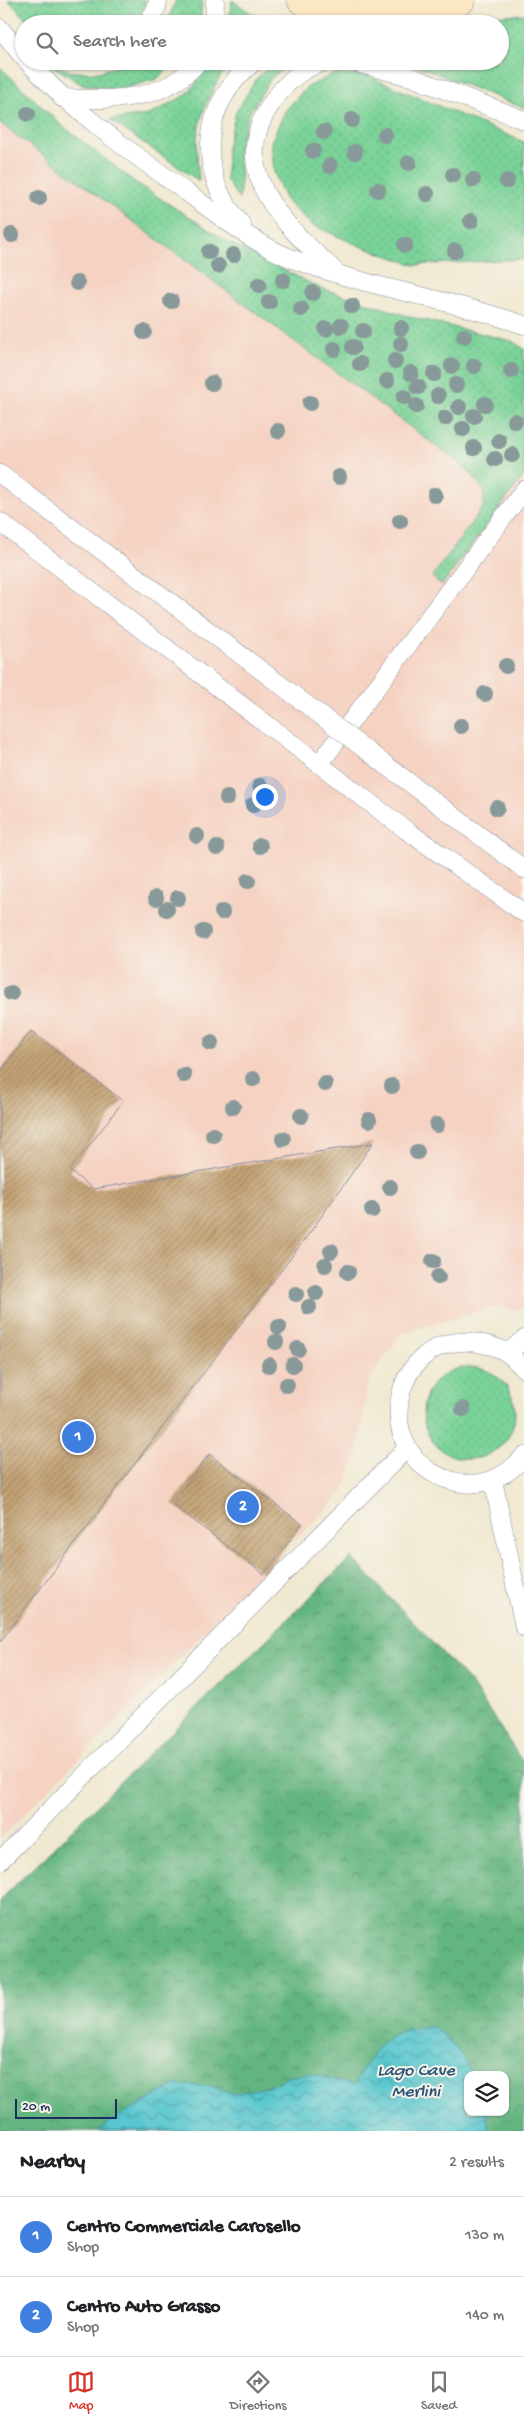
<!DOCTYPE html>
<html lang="en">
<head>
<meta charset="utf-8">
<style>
  :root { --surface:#fff; --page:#f2f2f2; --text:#202124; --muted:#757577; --line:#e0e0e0; --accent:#d93025 }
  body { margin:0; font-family:"Gochi Hand",sans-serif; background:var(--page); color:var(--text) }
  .controls { position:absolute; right:15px; bottom:15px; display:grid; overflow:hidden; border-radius:10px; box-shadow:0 1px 4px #0004 }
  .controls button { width:45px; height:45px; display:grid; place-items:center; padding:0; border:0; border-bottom:1px solid var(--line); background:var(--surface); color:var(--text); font:25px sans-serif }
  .scale { position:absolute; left:15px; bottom:12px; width:102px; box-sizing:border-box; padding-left:5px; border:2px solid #1b2f5e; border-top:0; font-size:14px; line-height:18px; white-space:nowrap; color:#1b2f5e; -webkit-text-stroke:4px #f7f3e8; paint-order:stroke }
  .you { position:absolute; left:264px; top:796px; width:18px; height:18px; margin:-12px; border:4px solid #fff; border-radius:50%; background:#1a73e8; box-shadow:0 0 0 8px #1a73e833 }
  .badge { display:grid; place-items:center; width:32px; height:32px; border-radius:50%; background:var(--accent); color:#fff; font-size:16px; font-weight:700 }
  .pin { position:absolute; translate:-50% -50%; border:2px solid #fff; box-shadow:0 1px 5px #0006 }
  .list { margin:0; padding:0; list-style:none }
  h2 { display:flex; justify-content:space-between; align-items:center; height:65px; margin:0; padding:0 20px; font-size:21px }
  h2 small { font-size:16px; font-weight:400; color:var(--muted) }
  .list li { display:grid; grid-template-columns:32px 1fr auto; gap:15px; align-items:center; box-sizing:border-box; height:80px; padding:0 20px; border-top:1px solid var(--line) }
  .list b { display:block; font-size:19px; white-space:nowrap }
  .list p { margin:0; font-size:16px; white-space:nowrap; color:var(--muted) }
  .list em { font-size:16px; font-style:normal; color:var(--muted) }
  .icon { flex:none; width:28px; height:28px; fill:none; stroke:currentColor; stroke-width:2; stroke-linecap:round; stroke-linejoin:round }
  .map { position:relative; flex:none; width:524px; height:2131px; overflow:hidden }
  .search { position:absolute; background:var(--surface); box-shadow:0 1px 4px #0004; left:15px; right:15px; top:15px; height:55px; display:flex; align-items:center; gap:12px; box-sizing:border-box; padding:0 18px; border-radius:28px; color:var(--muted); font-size:19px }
  .sheet { height:225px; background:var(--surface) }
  nav { display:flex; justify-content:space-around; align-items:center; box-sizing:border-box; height:70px; border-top:1px solid var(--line); background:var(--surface); font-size:14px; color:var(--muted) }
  nav a { display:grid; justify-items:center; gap:2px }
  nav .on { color:var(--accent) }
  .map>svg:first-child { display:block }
  .built { fill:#f5d2c2 }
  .grass { fill:url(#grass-dots); stroke:#4a817b }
  .forest { fill:url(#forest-crowns); stroke:#3f726f; fill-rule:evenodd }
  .water { fill:url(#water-waves); stroke:#3a7b96 }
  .building { fill:url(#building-hatch) }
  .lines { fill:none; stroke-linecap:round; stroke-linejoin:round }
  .service-casing { stroke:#868c98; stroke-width:19 }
  .secondary-casing { stroke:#868c98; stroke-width:29 }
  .service { stroke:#fff; stroke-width:18 }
  .secondary { stroke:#fbe7c3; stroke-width:28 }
  .service-bridge-casing { stroke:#868c98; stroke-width:19; stroke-linecap:butt }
  .service-bridge { stroke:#fff; stroke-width:18 }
  .tree { fill:#899 }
  .labels { text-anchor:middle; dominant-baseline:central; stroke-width:4; stroke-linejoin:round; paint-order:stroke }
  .water-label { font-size:18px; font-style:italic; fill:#2a557a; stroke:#f7f3e8 }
</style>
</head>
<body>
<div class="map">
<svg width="524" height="2131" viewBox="0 0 524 2131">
  <defs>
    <pattern id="grass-dots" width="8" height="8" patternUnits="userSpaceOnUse" patternTransform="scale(1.25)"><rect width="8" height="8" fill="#7ad398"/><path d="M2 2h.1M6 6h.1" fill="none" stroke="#69b585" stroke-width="1.8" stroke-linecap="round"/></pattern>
    <pattern id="forest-crowns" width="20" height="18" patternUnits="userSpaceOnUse" patternTransform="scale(1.25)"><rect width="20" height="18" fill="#63b580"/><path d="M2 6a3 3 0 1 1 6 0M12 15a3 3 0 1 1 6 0" fill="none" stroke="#51946c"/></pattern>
    <pattern id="water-waves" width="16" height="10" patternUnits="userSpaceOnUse" patternTransform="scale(1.25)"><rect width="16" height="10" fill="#59c7cf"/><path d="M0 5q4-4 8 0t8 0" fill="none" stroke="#49a2ab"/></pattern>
    <pattern id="building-hatch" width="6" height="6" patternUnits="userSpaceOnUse" patternTransform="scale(1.25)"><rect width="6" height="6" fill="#c4a375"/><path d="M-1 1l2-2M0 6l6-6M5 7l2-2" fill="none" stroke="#9e8563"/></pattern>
  </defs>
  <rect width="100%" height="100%" fill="#f7f3e8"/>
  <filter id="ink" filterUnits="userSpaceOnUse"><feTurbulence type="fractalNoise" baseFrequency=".02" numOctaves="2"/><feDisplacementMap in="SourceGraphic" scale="10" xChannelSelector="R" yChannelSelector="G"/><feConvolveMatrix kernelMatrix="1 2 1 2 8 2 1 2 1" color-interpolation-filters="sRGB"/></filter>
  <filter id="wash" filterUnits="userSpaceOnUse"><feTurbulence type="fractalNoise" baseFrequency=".0096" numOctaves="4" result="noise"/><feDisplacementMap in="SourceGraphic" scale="20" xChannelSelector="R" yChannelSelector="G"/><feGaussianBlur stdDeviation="1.12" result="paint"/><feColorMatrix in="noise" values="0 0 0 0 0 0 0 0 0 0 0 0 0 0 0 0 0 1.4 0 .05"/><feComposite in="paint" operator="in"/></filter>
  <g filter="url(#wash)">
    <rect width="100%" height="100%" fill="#f0e9d1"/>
    <!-- built -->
    <polygon class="built" points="0,122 524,450 524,1307 514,1310 491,1307 401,1334 378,1366 367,1389 357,1454 343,1492 0,1839"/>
    <!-- grass -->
    <g class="grass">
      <polygon points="8,0 146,0 141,16 133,24 31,24"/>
      <polygon points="176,0 202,0 200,24 166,24"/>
      <polygon points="232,0 252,14 274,23 228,24"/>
      <polygon points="524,14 524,108 405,61 500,61 500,24 463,24 488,16"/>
      <polygon points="44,61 72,72 99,72 132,61 177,61 157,79 117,90 81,84"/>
      <path d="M 214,61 L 232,61 C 215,81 200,111 197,138 C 196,152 198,167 199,181 L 110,120 L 149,115 L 186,95 Z"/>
      <polygon points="276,61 294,61 271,78 250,112 238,149 241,181 239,199 226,180 227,148 236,112 257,78"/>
      <polygon points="0,67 60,124 136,183 228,242 320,288 411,317 512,341 524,349 524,475 442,585 432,577 484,506 484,491 468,470 0,123"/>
      <polygon points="336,73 368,76 524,142 524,259 415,265 360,246 312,225 286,201 274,172 271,142 285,111 306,88"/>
      <circle cx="469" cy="1413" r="46"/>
    </g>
    <!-- forest -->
    <path class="forest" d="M 351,1557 L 471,1683 L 524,1764 L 524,2131 L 0,2131 L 0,1900 ZM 468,2075 L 505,2075 L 505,2112 L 468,2112 Z"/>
    <!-- water -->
    <path class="water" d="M 431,2026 C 449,2036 464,2056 472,2075 L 468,2075 L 468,2112 L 486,2112 L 489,2131 L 97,2131 L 122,2114 L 177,2085 L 211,2086 L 231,2094 L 268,2087 L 287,2077 L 311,2074 L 354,2085 C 376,2047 383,2029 431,2026 Z"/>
    <g id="blocks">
      <!-- building -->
      <g class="building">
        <polygon points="31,1031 123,1101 70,1171 93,1189 373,1143 311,1231 0,1642 0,1072"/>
        <polygon points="209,1454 302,1524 264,1574 172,1504"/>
      </g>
    </g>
  </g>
  <g filter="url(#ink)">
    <use href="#blocks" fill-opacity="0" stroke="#868c98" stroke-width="1"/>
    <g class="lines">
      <defs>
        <g id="service">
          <polyline points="147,24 157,7 158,0"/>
          <polyline points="214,24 215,0"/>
          <polyline points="0,28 24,58"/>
          <path d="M 27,61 C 74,112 129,151 185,191 C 220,216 256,246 298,261 C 371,288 450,299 524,325"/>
          <path d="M 327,61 C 301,68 286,82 271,104 C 225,173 286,226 334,270"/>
          <polyline points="349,61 411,77 524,120"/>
          <path d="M 62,98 C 112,100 164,103 199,61"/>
          <path d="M 242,225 C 195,173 200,105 255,61"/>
          <polyline points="0,474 290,692"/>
          <polyline points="0,522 406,830 524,913"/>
          <polyline points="358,744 524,869"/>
          <polyline points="320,763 524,490"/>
          <polyline points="507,1353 524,1339"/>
          <path d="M 524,1369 C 519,1364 513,1357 507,1353 C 497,1346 484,1344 471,1342 C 389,1335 365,1465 461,1483 C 485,1487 509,1475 524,1456"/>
          <polyline points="493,1480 524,1627"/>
          <polyline points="0,1861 407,1448"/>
        </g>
        <path id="secondary" d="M 301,0 C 351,23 409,16 461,0"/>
      </defs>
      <!-- service casing -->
      <use href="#service" class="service-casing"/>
      <!-- secondary casing -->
      <use href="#secondary" class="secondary-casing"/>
      <!-- service -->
      <use href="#service" class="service"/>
      <!-- secondary -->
      <use href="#secondary" class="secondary"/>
      <defs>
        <polyline id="service-bridge" points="290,692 358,744"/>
      </defs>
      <!-- service-bridge casing -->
      <use href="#service-bridge" class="service-bridge-casing"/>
      <!-- service-bridge -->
      <use href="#service-bridge" class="service-bridge"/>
    </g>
    <!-- trees -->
    <g class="tree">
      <circle cx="28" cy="114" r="8"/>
      <circle cx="352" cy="120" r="8"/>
      <circle cx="324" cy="132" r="8"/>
      <circle cx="385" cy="135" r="8"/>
      <circle cx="313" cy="151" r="8"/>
      <circle cx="355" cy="152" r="8"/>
      <circle cx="409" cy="163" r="8"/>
      <circle cx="330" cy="166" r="8"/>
      <circle cx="453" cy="175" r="8"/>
      <circle cx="473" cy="180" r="8"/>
      <circle cx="507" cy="181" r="8"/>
      <circle cx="378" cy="190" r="8"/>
      <circle cx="427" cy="194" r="8"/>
      <circle cx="39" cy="198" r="8"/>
      <circle cx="471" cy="221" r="8"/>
      <circle cx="12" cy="235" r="8"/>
      <circle cx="405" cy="245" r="8"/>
      <circle cx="455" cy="251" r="8"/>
      <circle cx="209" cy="252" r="8"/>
      <circle cx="233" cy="255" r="8"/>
      <circle cx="218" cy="266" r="8"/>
      <circle cx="283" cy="280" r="8"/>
      <circle cx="77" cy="283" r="8"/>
      <circle cx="259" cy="285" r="8"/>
      <circle cx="313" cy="293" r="8"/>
      <circle cx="171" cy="301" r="8"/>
      <circle cx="269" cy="302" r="8"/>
      <circle cx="352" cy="306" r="8"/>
      <circle cx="301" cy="309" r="8"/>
      <circle cx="341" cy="326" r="8"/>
      <circle cx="401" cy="328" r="8"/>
      <circle cx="326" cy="329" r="8"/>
      <circle cx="363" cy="331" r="8"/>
      <circle cx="144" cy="332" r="8"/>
      <circle cx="464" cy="336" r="8"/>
      <circle cx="401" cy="344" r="8"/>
      <circle cx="353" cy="347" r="8"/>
      <circle cx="334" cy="349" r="8"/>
      <circle cx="395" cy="361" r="8"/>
      <circle cx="360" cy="364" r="8"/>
      <circle cx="452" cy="366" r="8"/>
      <circle cx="474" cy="366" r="8"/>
      <circle cx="511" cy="371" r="8"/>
      <circle cx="411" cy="373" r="8"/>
      <circle cx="434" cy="374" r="8"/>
      <circle cx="387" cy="381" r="8"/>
      <circle cx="212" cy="383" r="8"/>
      <circle cx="456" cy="385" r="8"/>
      <circle cx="418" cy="387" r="8"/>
      <circle cx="438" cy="396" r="8"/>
      <circle cx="404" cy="397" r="8"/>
      <circle cx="310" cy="403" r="8"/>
      <circle cx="485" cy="404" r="8"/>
      <circle cx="416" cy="406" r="8"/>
      <circle cx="459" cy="407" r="8"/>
      <circle cx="474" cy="416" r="8"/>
      <circle cx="445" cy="418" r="8"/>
      <circle cx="515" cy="421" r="8"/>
      <circle cx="463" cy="429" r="8"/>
      <circle cx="278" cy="431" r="8"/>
      <circle cx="499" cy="441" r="8"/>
      <circle cx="474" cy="448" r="8"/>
      <circle cx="512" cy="455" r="8"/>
      <circle cx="495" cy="459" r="8"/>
      <circle cx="339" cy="477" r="8"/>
      <circle cx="435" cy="495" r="8"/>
      <circle cx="400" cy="521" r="8"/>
      <circle cx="506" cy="666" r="8"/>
      <circle cx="485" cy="694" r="8"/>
      <circle cx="461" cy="726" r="8"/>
      <circle cx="260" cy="786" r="8"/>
      <circle cx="227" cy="798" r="8"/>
      <circle cx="253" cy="805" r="8"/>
      <circle cx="497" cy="808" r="8"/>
      <circle cx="197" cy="836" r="8"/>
      <circle cx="260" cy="846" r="8"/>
      <circle cx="217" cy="848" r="8"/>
      <circle cx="248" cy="881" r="8"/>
      <circle cx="156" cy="898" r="8"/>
      <circle cx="178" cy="898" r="8"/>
      <circle cx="167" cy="909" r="8"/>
      <circle cx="222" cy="912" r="8"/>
      <circle cx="203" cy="932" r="8"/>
      <circle cx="11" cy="993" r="8"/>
      <circle cx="211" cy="1043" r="8"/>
      <circle cx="184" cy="1075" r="8"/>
      <circle cx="253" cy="1079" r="8"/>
      <circle cx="325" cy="1084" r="8"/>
      <circle cx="392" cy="1086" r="8"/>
      <circle cx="233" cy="1107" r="8"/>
      <circle cx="301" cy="1116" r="8"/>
      <circle cx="369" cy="1120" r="8"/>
      <circle cx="437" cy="1125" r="8"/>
      <circle cx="213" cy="1135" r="8"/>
      <circle cx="283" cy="1139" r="8"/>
      <circle cx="417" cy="1152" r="8"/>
      <circle cx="390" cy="1187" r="8"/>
      <circle cx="372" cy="1210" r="8"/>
      <circle cx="331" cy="1251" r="8"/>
      <circle cx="433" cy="1261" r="8"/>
      <circle cx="325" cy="1265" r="8"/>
      <circle cx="348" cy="1272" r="8"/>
      <circle cx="438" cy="1277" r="8"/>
      <circle cx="316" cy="1293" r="8"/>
      <circle cx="296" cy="1294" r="8"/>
      <circle cx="309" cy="1307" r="8"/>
      <circle cx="279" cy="1327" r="8"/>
      <circle cx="276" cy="1342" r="8"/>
      <circle cx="298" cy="1349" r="8"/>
      <circle cx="269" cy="1365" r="8"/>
      <circle cx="293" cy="1365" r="8"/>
      <circle cx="287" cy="1385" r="8"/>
      <circle cx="463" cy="1409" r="8"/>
    </g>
  </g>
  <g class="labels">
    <!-- water labels -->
    <g class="water-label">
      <text x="416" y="2071">Lago Cave<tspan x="416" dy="21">Merlini</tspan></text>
    </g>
  </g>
</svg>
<div class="controls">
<button><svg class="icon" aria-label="layers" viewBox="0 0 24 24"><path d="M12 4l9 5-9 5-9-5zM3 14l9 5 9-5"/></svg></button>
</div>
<div class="scale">20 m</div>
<div class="you"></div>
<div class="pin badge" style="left:78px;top:1437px;background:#3f7fe0">1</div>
<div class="pin badge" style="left:243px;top:1507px;background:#3f7fe0">2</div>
<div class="search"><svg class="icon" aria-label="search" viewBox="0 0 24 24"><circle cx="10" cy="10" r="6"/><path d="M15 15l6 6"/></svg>Search here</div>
</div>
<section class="sheet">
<h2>Nearby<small>2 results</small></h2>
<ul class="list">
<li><span class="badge" style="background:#3f7fe0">1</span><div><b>Centro Commerciale Carosello</b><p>Shop</p></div><em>130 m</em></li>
<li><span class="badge" style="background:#3f7fe0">2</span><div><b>Centro Auto Grasso</b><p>Shop</p></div><em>140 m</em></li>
</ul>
</section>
<nav>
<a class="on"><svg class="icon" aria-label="map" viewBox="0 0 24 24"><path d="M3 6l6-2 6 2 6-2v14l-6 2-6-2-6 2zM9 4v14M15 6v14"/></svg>Map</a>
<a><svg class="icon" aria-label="directions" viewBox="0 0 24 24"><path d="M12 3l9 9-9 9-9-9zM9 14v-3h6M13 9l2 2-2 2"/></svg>Directions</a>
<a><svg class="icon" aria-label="saved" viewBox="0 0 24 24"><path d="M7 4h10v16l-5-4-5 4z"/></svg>Saved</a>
</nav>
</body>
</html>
